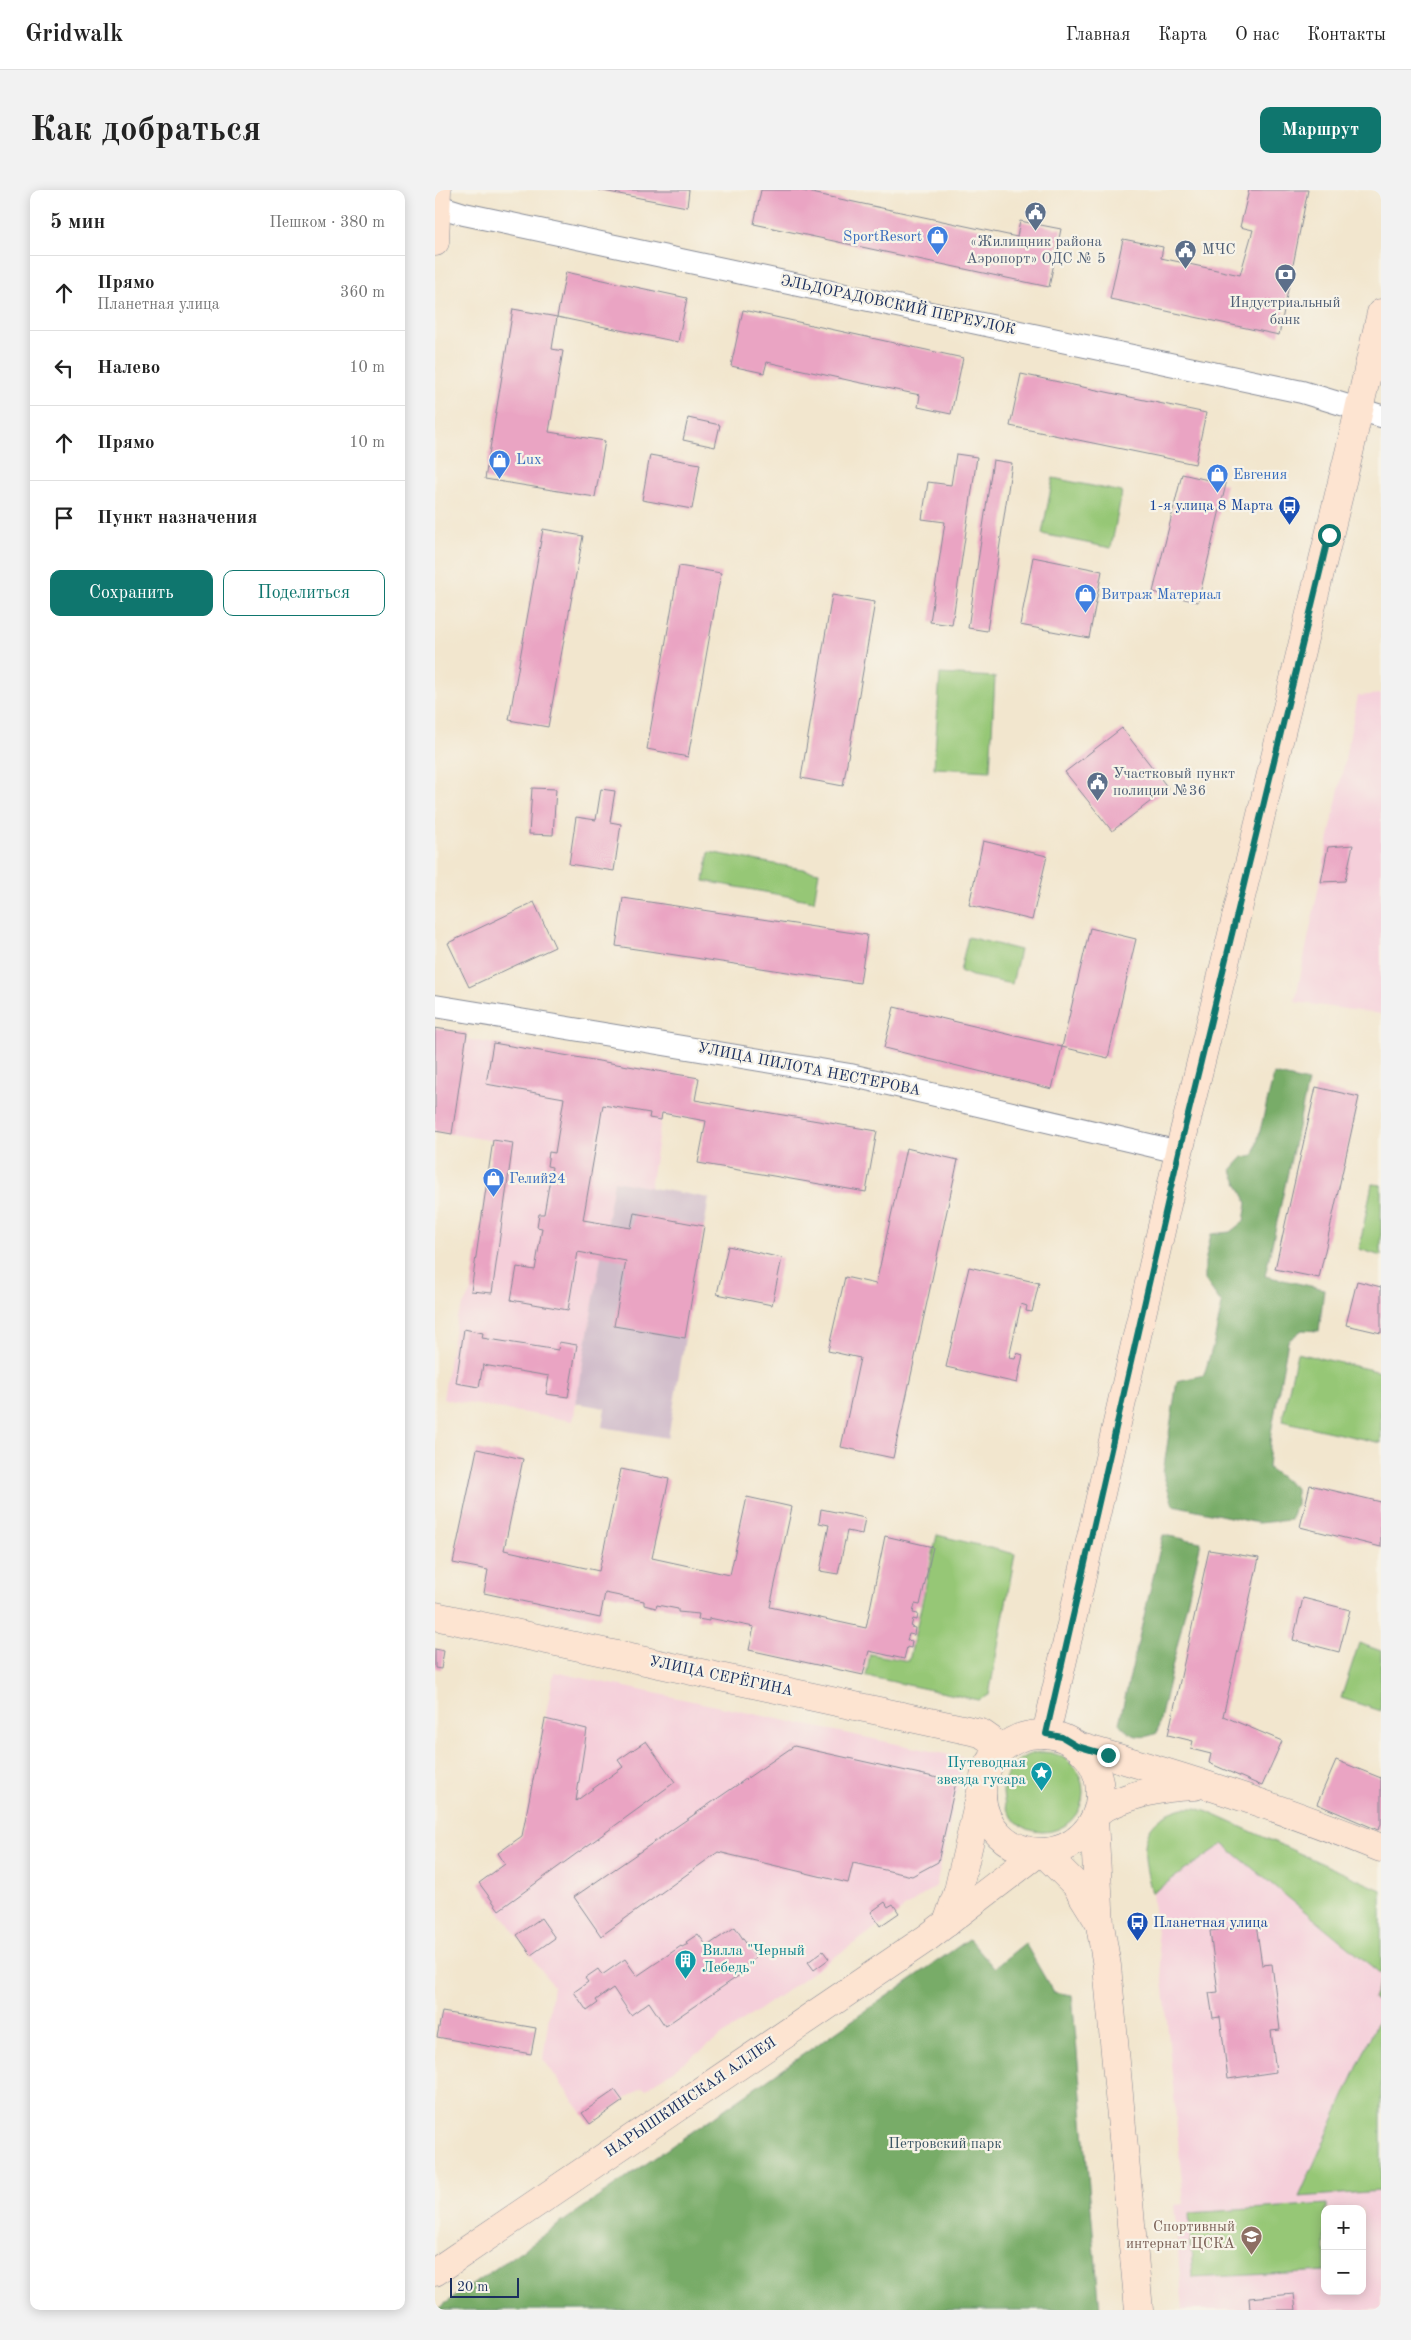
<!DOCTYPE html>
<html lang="ru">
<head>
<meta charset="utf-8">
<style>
  :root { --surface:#fff; --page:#f2f2f2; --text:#222; --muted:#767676; --line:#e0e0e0; --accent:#0f766e }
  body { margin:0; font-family:"Old Standard TT",serif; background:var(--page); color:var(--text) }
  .controls { position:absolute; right:15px; bottom:15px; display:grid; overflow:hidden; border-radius:10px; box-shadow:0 2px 12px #0003 }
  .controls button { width:45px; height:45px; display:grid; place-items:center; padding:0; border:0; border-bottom:1px solid var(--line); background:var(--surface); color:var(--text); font:25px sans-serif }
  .scale { position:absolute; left:15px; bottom:12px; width:69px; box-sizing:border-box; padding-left:5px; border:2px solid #1b2f5e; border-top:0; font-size:14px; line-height:18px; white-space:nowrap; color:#1b2f5e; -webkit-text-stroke:4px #f7f3e8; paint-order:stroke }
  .stop { position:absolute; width:15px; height:15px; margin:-11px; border:4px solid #0f766e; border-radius:50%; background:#fff }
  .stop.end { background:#0f766e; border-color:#fff; box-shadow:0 1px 5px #0008 }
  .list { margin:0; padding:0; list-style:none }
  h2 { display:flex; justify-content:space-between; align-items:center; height:65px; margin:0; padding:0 20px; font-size:21px }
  h2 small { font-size:16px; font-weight:400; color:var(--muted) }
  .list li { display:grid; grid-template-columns:32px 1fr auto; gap:15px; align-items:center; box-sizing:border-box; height:75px; padding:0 20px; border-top:1px solid var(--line) }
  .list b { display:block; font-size:19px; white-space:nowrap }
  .list p { margin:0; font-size:16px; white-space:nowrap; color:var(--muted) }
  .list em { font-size:16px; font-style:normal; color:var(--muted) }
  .actions { display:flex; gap:10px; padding:15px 20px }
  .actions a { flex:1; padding:11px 0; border:1px solid var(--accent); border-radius:10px; text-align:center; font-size:18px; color:var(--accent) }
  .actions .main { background:var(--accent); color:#fff }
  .icon { flex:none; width:28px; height:28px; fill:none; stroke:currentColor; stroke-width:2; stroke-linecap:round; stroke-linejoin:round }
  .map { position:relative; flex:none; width:946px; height:2120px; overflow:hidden; border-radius:10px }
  header { display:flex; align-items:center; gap:30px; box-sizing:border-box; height:70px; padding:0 25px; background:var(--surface); border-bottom:1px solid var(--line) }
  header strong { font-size:24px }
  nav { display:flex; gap:28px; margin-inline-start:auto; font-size:18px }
  .intro { display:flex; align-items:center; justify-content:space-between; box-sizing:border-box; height:120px; padding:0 30px }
  h1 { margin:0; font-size:35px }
  .button { padding:12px 22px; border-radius:10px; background:var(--accent); color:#fff; font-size:18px; font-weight:700 }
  main { display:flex; gap:30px; padding:0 30px }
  aside { flex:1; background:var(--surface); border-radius:10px; box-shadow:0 2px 12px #0003 }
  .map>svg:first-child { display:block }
  .built { fill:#f5cfda; fill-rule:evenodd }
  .industrial { fill:#d1bdcb }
  .green { fill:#96c776; stroke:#587b6a }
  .forest { fill:#78ac67; stroke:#4a6e62 }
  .building { fill:#eaa4c3 }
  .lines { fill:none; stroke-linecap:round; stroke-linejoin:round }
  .street-casing { stroke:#868a96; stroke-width:24 }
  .secondary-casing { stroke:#868a96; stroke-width:29 }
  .street { stroke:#fff; stroke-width:22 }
  .secondary { stroke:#fde4d1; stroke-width:28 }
  .route { stroke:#0f766e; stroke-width:6 }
  .labels { text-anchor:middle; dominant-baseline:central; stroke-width:4.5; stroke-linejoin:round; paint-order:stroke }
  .shop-label { font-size:15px; fill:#366cbe; stroke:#f7f3e8; text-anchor:start }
  .service-label { font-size:15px; fill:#4e5e75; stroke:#f7f3e8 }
  .street-label { font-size:15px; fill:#1b2f5e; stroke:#f7f3e8 }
  .transit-label { font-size:15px; fill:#164399; stroke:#f7f3e8; text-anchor:end }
  .culture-label { font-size:15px; fill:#0d838f; stroke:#f7f3e8; text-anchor:end }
  .park-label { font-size:15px; fill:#3a5564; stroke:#f7f3e8 }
  .education-label { font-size:15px; fill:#785e54; stroke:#f7f3e8; text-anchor:end }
</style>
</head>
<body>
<header>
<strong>Gridwalk</strong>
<nav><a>Главная</a><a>Карта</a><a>О нас</a><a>Контакты</a></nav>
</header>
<div class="intro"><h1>Как добраться</h1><a class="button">Маршрут</a></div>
<main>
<aside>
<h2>5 мин<small>Пешком · 380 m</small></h2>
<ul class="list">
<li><svg class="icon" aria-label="ahead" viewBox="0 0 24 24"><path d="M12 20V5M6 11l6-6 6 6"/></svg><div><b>Прямо</b><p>Планетная улица</p></div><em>360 m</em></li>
<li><svg class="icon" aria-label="left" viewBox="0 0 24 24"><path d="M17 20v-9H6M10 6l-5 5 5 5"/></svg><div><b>Налево</b></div><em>10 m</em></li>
<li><svg class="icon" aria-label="ahead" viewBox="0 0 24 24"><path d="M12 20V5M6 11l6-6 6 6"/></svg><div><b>Прямо</b></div><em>10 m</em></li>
<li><svg class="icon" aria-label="arrive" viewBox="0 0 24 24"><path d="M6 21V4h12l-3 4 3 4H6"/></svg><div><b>Пункт назначения</b></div></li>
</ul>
<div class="actions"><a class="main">Сохранить</a><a>Поделиться</a></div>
</aside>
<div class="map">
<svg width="946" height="2120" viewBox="0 0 946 2120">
  <rect width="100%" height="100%" fill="#f7f3e8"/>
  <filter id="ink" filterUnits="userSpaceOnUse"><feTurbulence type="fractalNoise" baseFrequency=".02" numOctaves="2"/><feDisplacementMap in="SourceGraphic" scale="10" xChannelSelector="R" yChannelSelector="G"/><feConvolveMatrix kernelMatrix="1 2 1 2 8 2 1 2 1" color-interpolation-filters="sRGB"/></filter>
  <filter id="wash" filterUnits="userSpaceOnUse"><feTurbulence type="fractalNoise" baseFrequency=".0096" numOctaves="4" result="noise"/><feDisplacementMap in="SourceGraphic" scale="20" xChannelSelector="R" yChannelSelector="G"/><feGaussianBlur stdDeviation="1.12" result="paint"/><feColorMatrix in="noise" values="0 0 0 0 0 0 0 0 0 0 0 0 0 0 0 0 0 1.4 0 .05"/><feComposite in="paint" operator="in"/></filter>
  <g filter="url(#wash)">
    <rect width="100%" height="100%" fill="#f2e6ce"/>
    <!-- built -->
    <g class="built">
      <polygon points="946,504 946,824 860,812 923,506"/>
      <polygon points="31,849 264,888 257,929 227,924 215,998 179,992 138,1231 8,1209 22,1127 36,1101 57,1103 78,954 17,944"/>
      <polygon points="119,1482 529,1568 501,1696 211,1899 207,1897 155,1934 108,1869 118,1796 44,1693 70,1674 63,1663 87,1646"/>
      <path d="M 788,1654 L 946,1784 L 938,1809 L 946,1813 L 946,1824 L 864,2006 L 946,2001 L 946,2120 L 748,2120 L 739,2015 L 749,2014 L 729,1799 L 717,1703 ZM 890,2019 L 927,2019 L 927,2101 L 890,2101 Z"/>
    </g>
    <!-- industrial -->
    <polygon class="industrial" points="179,991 274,1008 233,1248 167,1237 170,1218 141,1213"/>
    <!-- green -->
    <g class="green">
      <polygon points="618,288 687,302 676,358 607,344"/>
      <polygon points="505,484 560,487 555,581 499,578"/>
      <polygon points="274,662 384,682 379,711 269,691"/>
      <polygon points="533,747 585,760 577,794 537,786 525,781"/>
      <polygon points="937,994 946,995 946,1066 924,1059"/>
      <polygon points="862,1163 946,1182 946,1253 847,1231"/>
      <polygon points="502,1345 580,1364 554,1505 543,1510 431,1486 435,1464 474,1471"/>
      <polygon points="924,1453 946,1461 946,1521 906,1508"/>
      <circle cx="608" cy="1602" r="40"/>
      <path d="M 748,1618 L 761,1618 L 773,1622 L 946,1700 L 946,1784 L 788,1654 L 717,1703 C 707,1664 700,1631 748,1618 Z"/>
      <polygon points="946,1789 946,1813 938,1809"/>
      <polygon points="946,1824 946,2001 864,2007"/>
      <polygon points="892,2014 892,2019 890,2019 890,2081 758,2088 754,2023"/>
    </g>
    <!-- forest -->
    <g class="forest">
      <polygon points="839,884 873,892 830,1086 889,1099 884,1141 867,1140 853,1151 836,1243 833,1278 861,1298 861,1315 855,1330 823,1333 738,1315 728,1283 742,1191 769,1185 779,1152 787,1114 770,1090 770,1072 776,1044 795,1042 809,1031 812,1013 796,980 808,967 819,965"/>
      <path d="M 728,1345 L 766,1352 L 722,1543 C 706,1550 695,1547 684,1533 Z"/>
      <polygon points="534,1749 559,1778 590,1753 618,1802 637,1805 665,2120 1,2120"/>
    </g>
    <g id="blocks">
      <!-- building -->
      <g class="building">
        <polygon points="163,0 254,0 252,17"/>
        <polygon points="326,0 363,0 582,47 585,31 626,39 614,97 319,34"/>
        <polygon points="814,0 873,0 844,145 675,109 688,49 728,57 726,68 805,85 818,40 805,37"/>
        <polygon points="131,82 252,108 243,152 122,127"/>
        <polygon points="78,119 122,127 117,159 128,161 114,242 170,251 160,307 50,289"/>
        <polygon points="308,120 528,168 516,224 483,217 485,205 417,191 332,172 329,183 296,176"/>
        <polygon points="586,184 771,223 760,274 575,236"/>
        <polygon points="253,228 285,235 280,257 248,250"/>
        <polygon points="521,264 542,267 517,435 495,432 510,332 487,329 493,292 516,295"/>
        <polygon points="215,265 265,274 257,319 207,310"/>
        <polygon points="558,270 577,273 552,441 533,438"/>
        <polygon points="747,284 791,294 763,412 718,402"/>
        <polygon points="108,339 148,346 113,537 74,530"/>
        <polygon points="598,367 667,381 654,448 585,435"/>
        <polygon points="244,376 286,383 253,567 212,559"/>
        <polygon points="397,405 440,412 408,596 366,588"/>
        <polygon points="687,538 733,598 677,641 630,582"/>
        <polygon points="97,598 121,599 118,645 94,644"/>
        <polygon points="166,599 180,601 175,632 186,634 179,681 134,674 141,627 161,630"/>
        <polygon points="548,651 612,666 597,730 534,715"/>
        <polygon points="918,655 910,691 886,692 893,657"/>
        <polygon points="188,708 432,745 425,793 181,756"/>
        <polygon points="99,712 120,757 34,797 13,753"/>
        <polygon points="655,738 701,749 673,868 627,857"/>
        <polygon points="459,817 627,857 617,899 449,858"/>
        <polygon points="0,838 32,843 17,944 0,941"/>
        <polygon points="58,853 264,888 260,910 442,941 431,1002 263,973 271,931 227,923 226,930 214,928 215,923 168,915 148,1030 196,1038 199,1023 269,1036 250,1148 179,1136 191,1071 143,1062 133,1120 76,1110 82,1077 100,1080 107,1038 102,1037 104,1024 109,1024 117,977 112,976 114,962 120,963 129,908 51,894"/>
        <polygon points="881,897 924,907 884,1088 840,1079"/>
        <polygon points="58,950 78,953 57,1103 36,1101"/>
        <polygon points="471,958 523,970 458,1268 406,1257 425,1168 393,1161 410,1087 441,1094"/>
        <polygon points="293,1056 347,1068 337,1115 282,1104"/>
        <polygon points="534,1077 604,1093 597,1122 591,1121 592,1116 586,1114 574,1168 580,1169 582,1163 588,1165 582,1193 511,1177"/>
        <polygon points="922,1091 946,1097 946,1143 911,1135"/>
        <polygon points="29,1139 48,1143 47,1148 123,1160 124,1152 142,1155 133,1207 111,1204 114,1186 48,1175 44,1197 21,1193"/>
        <polygon points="42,1259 88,1269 69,1360 164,1381 186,1279 234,1289 217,1368 295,1385 312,1307 357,1317 335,1417 431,1438 450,1346 498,1357 485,1415 480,1414 478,1423 483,1424 482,1430 478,1429 476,1437 480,1438 479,1445 474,1444 472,1450 477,1451 476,1458 472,1457 469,1469 434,1461 428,1485 314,1460 319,1437 274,1428 274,1431 263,1429 264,1424 243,1422 243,1419 222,1415 221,1418 209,1415 209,1411 170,1403 165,1428 49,1403 53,1380 18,1373"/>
        <polygon points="875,1295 946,1312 946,1357 865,1337"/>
        <polygon points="386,1319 430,1328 427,1344 412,1341 403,1384 385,1381 394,1335 384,1333"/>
        <polygon points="774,1360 824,1368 788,1526 847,1551 827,1596 774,1573 776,1564 756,1559 758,1551 733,1545"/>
        <polygon points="868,1408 915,1420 904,1462 858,1450"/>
        <polygon points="0,1459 9,1461 6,1479 0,1478"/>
        <polygon points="110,1529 152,1539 141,1611 188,1577 183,1570 211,1551 240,1592 64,1720 44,1693 70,1674 63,1663 87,1646"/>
        <polygon points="359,1556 521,1592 503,1672 477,1686 418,1673 413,1693 283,1662 166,1746 139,1707"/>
        <polygon points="901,1570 946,1588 946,1634 943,1640 882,1614"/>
        <polygon points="450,1712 453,1717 458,1714 464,1723 445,1736 436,1722"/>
        <polygon points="106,1728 120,1748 96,1765 82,1745"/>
        <polygon points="821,1734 827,1775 837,1774 845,1840 836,1841 841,1882 793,1889 785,1827 778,1828 774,1803 783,1802 775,1741"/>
        <polygon points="300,1737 321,1768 302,1781 305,1785 230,1836 214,1812 196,1825 178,1798 161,1810 163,1813 152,1821 139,1802 153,1792 150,1788 163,1779 167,1785 190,1769 202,1786 246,1756 247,1757 253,1754 251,1752 263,1744 272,1756"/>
        <polygon points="388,1761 394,1769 379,1780 373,1772"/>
        <polygon points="7,1822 101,1838 96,1864 2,1847"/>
        <polygon points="180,1900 188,1911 155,1934 147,1923"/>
        <polygon points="859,2104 861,2120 815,2120 814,2108"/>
      </g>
    </g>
  </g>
  <g filter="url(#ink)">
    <use href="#blocks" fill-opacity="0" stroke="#868a96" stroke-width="1"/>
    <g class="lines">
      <defs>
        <g id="street">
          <polyline points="0,15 29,24 867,202 946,226"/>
          <polyline points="0,816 415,885 744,962"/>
        </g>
        <g id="secondary">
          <polyline points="0,52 2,0"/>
          <polyline points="0,1426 546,1543 556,1550 561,1563"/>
          <circle cx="606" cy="1603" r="59"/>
          <polyline points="611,1544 744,962 915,259 946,123"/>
          <path d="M 642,1556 C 746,1586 845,1617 946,1658"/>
          <path d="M 663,1621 C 694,1604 726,1597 760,1596"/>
          <polyline points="659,1630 665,1735 672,1776 704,2120"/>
          <polyline points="609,1663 641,1695 664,1732"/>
          <polyline points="512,1733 523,1701 546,1602"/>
          <polyline points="0,2082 492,1748 603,1663"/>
        </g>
      </defs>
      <!-- street casing -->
      <use href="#street" class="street-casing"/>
      <!-- secondary casing -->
      <use href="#secondary" class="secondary-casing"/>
      <!-- street -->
      <use href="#street" class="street"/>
      <!-- secondary -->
      <use href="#secondary" class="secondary"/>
    </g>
  </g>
  <g class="lines" filter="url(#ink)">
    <!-- route -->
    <polyline class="route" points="673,1565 642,1556 627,1547 611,1544 744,962 894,345"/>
  </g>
  <!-- icons -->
  <defs>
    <symbol id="civic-pin" viewBox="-11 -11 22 30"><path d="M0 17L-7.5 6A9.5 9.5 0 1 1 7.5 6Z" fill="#5c6f8a" stroke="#f7f3e8"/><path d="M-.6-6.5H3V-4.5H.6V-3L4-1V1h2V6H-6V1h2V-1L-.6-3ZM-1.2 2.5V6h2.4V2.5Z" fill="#fff"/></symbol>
    <symbol id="shop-pin" viewBox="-11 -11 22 30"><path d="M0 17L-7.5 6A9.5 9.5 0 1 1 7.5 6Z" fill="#3f7fe0" stroke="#f7f3e8"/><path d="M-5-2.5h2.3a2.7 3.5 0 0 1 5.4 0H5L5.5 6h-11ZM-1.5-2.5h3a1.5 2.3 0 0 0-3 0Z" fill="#fff"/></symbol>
    <symbol id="bank-pin" viewBox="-11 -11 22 30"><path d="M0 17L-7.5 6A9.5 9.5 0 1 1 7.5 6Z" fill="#5c6f8a" stroke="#f7f3e8"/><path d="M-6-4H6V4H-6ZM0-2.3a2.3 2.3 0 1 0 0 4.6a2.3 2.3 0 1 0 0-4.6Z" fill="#fff"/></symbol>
    <symbol id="bus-pin" viewBox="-11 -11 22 30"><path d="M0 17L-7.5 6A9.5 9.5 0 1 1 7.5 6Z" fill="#1a4fb4" stroke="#f7f3e8"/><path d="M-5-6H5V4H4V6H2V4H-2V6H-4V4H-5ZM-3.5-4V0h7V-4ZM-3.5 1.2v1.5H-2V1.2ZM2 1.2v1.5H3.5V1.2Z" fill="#fff"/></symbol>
    <symbol id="sight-pin" viewBox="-11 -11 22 30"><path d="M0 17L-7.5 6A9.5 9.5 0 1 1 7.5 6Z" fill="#0f9aa8" stroke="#f7f3e8"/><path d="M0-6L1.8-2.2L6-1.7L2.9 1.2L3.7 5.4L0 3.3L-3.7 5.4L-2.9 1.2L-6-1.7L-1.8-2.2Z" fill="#fff"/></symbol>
    <symbol id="building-pin" viewBox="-11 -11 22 30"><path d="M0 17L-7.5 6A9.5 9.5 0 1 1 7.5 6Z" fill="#0f9aa8" stroke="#f7f3e8"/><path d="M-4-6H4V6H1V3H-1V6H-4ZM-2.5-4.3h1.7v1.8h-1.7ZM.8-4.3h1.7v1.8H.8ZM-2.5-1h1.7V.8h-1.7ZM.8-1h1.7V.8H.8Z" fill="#fff"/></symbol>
    <symbol id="school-pin" viewBox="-11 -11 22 30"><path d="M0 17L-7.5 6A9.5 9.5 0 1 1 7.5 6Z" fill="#8d6e63" stroke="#f7f3e8"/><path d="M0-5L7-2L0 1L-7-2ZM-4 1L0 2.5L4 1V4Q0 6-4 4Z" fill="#fff"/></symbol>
  </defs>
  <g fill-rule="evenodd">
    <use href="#civic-pin" x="588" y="10" width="25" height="34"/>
    <use href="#shop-pin" x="490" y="34" width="25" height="34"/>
    <use href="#civic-pin" x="738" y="48" width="25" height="34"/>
    <use href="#bank-pin" x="838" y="72" width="25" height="34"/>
    <use href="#shop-pin" x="52" y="258" width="25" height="34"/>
    <use href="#shop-pin" x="770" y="272" width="25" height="34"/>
    <use href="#bus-pin" x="842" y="304" width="25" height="34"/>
    <use href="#shop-pin" x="638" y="392" width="25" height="34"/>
    <use href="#civic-pin" x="650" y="580" width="25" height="34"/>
    <use href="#shop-pin" x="46" y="976" width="25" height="34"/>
    <use href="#sight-pin" x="594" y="1570" width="25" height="34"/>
    <use href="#bus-pin" x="690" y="1720" width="25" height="34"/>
    <use href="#building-pin" x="238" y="1758" width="25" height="34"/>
    <use href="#school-pin" x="804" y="2034" width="25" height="34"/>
  </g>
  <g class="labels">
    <!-- shop labels -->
    <g class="shop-label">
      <text x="487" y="47" text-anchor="end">SportResort</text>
      <text x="81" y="270">Lux</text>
      <text x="798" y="285">Евгения</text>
      <text x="666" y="405">Витраж Материал</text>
      <text x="74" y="989">Гелий24</text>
    </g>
    <!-- service labels -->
    <g class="service-label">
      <text x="601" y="52">«Жилищник района<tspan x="601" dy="17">Аэропорт» ОДС № 5</tspan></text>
      <text x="767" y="60" text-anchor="start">МЧС</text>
      <text x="850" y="113">Индустриальный<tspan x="850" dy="17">банк</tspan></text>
      <text x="678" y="584" text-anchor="start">Участковый пункт<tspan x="678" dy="17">полиции №36</tspan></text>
    </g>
    <!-- street labels -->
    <g class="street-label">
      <text transform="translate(463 116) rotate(12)">ЭЛЬДОРАДОВСКИЙ ПЕРЕУЛОК</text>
      <text transform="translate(374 880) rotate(11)">УЛИЦА ПИЛОТА НЕСТЕРОВА</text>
      <text transform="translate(286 1487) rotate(12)">УЛИЦА СЕРЁГИНА</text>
      <text transform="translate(256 1908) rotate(-34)">НАРЫШКИНСКАЯ АЛЛЕЯ</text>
    </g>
    <!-- transit labels -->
    <g class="transit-label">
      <text x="838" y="316">1-я улица 8 Марта</text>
      <text x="718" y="1733" text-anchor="start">Планетная улица</text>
    </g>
    <!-- culture labels -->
    <g class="culture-label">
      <text x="591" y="1573">Путеводная<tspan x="591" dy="17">звезда гусара</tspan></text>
      <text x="267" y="1761" text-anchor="start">Вилла "Черный<tspan x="267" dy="17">Лебедь"</tspan></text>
    </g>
    <!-- park labels -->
    <g class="park-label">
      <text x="510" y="1954">Петровский парк</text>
    </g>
    <!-- education labels -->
    <g class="education-label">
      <text x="800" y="2037">Спортивный<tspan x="800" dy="17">интернат ЦСКА</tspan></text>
    </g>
  </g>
</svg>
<div class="controls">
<button>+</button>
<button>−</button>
</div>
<div class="scale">20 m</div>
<div class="stop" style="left:894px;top:345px"></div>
<div class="stop end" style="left:673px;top:1565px"></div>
</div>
</main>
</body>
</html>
